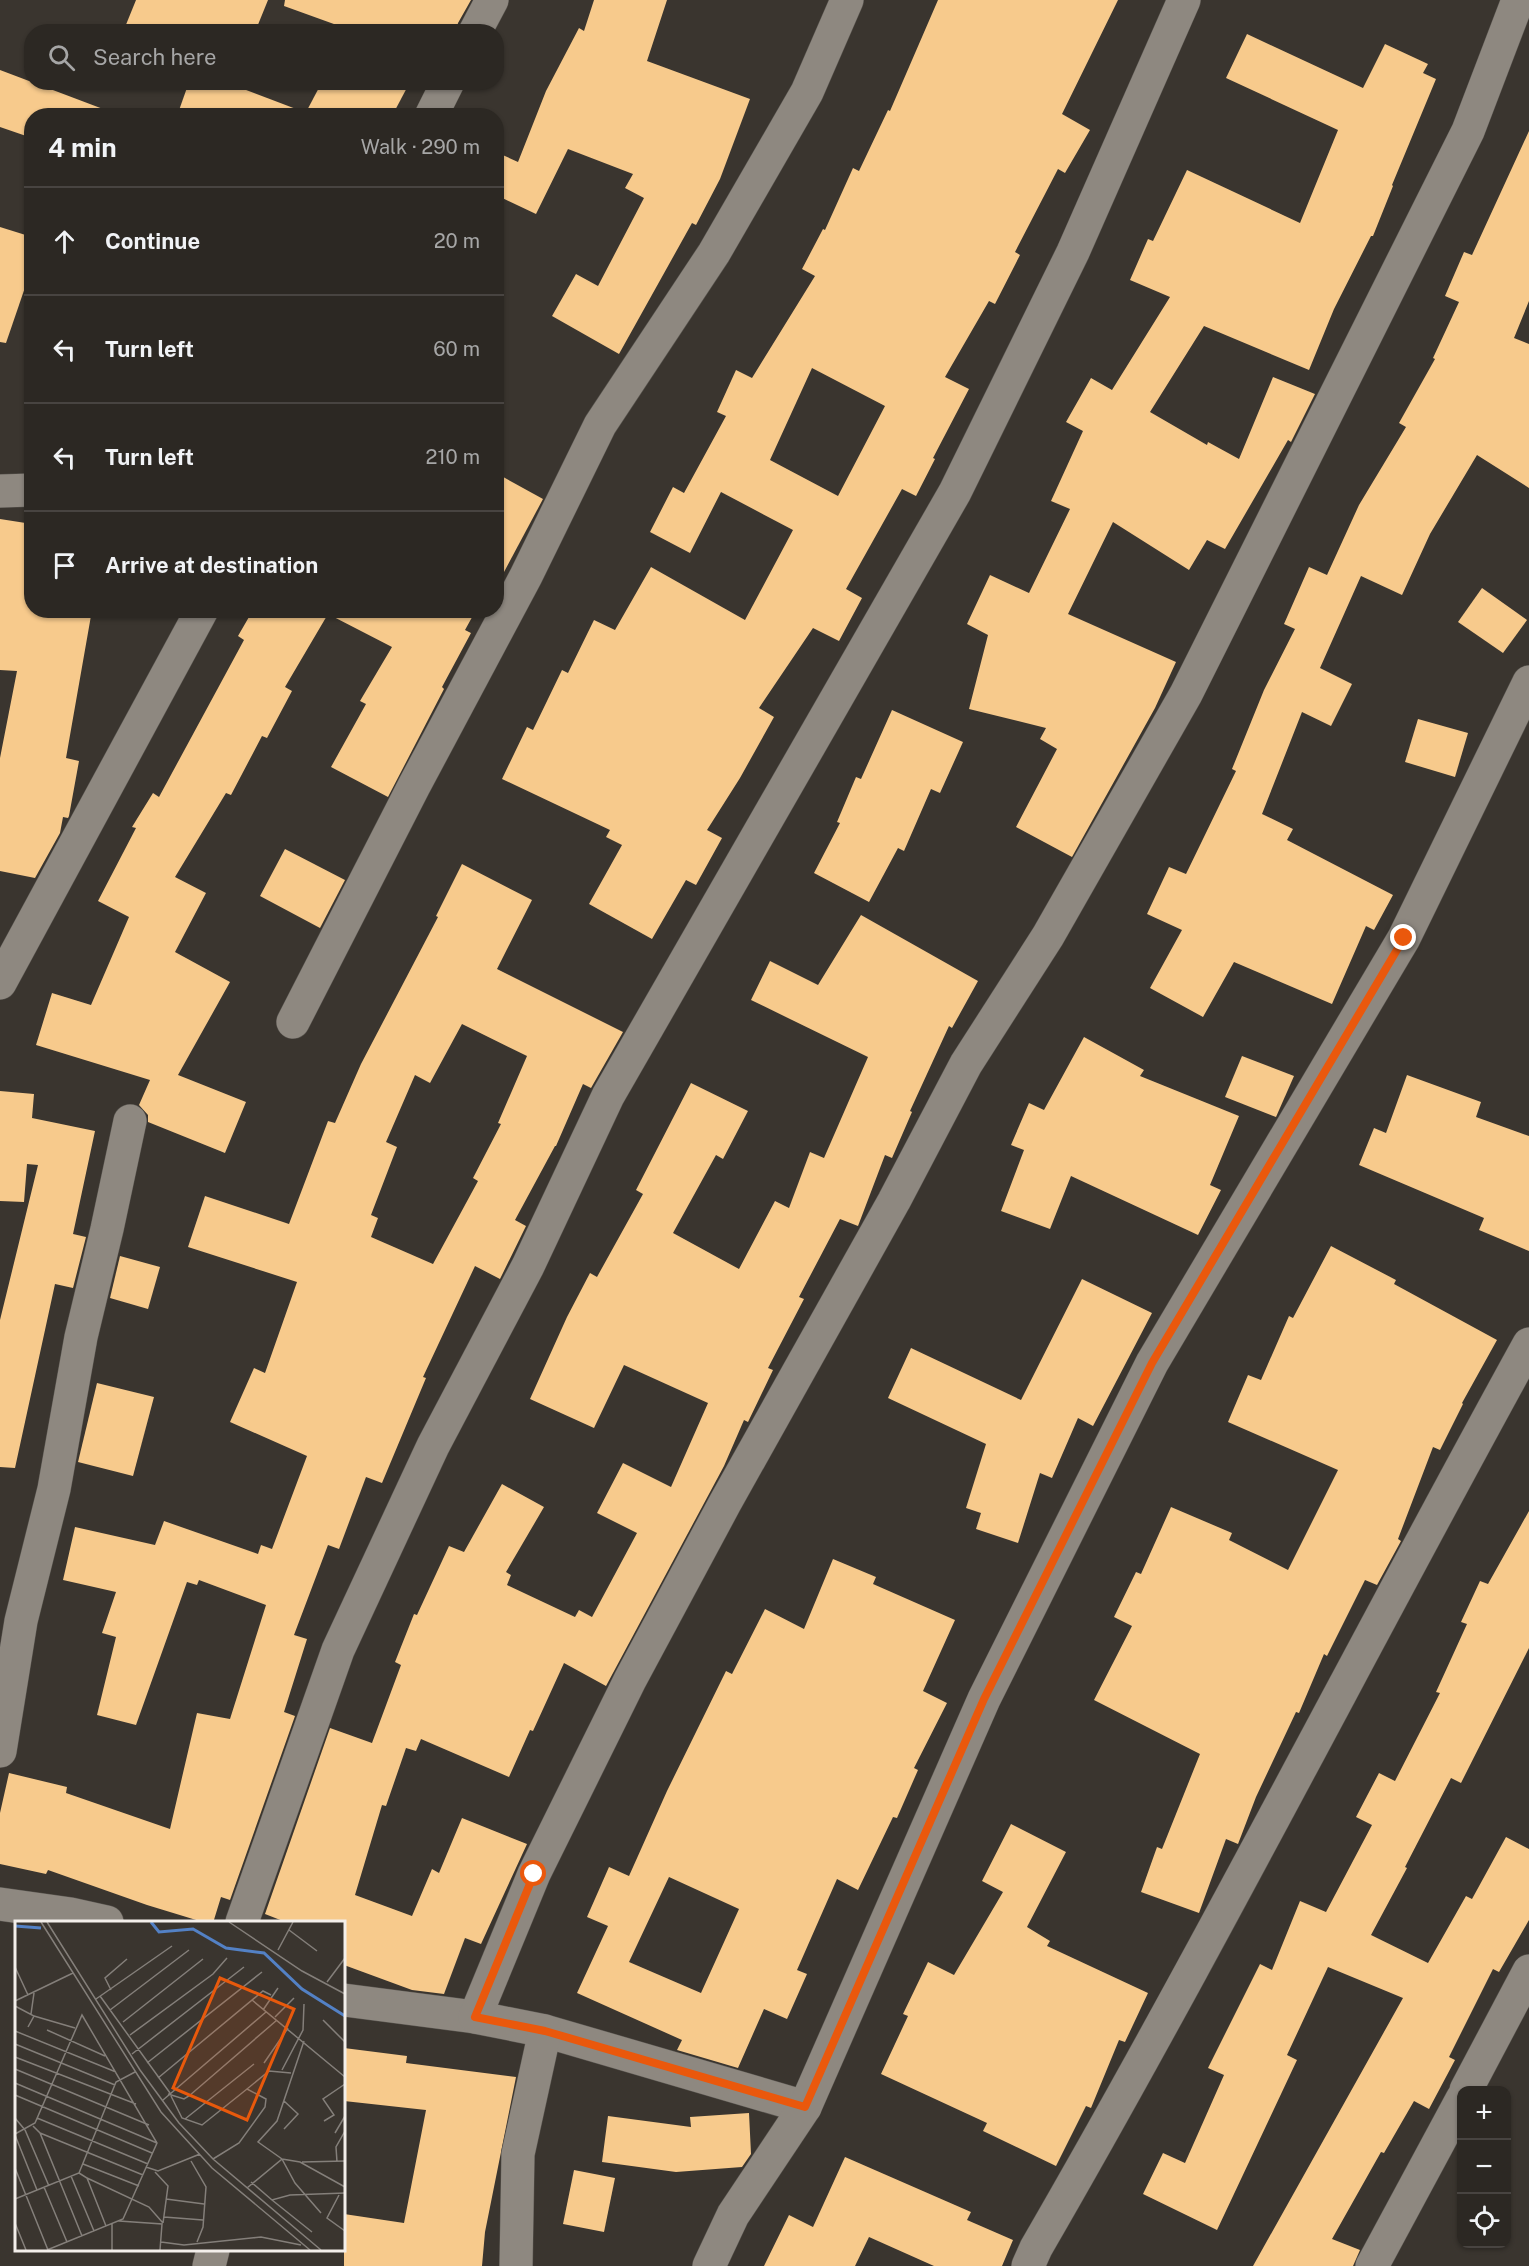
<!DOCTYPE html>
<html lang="en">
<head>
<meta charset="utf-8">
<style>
  :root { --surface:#2c2823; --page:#34302b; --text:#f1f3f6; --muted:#a6a6a6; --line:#484441 }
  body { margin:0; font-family:"Public Sans",sans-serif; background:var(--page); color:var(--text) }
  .controls { position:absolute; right:18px; bottom:18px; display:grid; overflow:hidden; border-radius:12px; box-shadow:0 2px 4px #0004 }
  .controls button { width:54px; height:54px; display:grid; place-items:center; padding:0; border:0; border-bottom:2px solid var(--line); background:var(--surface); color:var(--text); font:30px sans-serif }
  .stop { position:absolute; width:18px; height:18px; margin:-14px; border:4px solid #ea580c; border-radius:50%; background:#fff }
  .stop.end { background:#ea580c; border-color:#fff; box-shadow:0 2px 6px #0008 }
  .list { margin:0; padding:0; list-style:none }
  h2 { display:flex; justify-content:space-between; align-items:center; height:78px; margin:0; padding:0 24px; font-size:26px }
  h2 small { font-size:20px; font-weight:400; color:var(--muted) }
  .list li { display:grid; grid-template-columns:39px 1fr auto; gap:18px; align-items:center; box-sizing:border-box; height:108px; padding:0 24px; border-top:2px solid var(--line) }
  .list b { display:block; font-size:22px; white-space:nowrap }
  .list em { font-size:20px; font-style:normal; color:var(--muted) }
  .icon { flex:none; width:33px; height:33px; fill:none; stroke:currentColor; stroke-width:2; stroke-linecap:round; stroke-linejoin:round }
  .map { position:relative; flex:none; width:1529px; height:2266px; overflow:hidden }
  .search { position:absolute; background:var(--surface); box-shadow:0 2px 4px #0004; left:24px; top:24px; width:480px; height:66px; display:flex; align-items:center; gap:15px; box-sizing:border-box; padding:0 21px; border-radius:24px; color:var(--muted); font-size:22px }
  .panel { position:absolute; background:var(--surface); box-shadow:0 2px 4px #0004; left:24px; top:108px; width:480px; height:510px; border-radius:24px }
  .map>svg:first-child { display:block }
  .building { fill:#f7ca8c; fill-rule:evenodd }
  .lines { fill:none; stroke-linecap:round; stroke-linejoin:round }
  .street-casing { stroke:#58544e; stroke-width:34 }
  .street { stroke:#8e8880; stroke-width:33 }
  .route { stroke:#ea580c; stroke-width:8 }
  .inset-river { fill:none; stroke:#5381c5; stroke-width:3 }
  .inset-road { fill:none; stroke:#847f7a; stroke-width:1.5 }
  .view { fill:#e8590c; fill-opacity:0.15; stroke:#e8590c; stroke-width:3 }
  .inset-edge { fill:none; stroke:#f3efeb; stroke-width:3 }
</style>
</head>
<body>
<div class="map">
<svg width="1529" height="2266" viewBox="0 0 1529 2266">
  <rect width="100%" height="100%" fill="#3a352f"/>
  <!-- building -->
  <g class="building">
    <polygon points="136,0 268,0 255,32 123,32"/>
    <polygon points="285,0 471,0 458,23 456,32 356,32 284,6"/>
    <polygon points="594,0 667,0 647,61 750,99 720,179 696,225 692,223 619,354 552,316 576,274 598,286 644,198 625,188 633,174 568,149 536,214 496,195 496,152 518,162 546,91 579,28 584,31"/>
    <path d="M 938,0 L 1118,0 L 1062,114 L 1090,130 L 1065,173 L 1058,169 L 1015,252 L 1020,255 L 995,304 L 989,301 L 945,377 L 969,389 L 933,458 L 935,459 L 916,496 L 902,489 L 846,589 L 862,598 L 839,641 L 813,628 L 759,708 L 774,717 L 740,778 L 707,830 L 722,838 L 696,885 L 686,880 L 652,939 L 589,904 L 622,845 L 606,837 L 610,830 L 502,779 L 527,727 L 533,730 L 562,670 L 568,673 L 594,620 L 615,630 L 651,567 L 745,620 L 793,530 L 721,492 L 690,553 L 650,532 L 673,487 L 684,493 L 726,416 L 717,412 L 736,370 L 752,378 L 815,276 L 802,269 L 823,229 L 825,230 L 853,168 L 859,171 L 888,110 L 890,111 ZM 812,368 L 885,406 L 838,496 L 770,460 Z"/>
    <polygon points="1247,34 1363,88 1385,44 1428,64 1423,73 1436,79 1392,185 1393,186 1373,236 1371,236 1334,309 1309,370 1204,326 1150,412 1207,445 1208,442 1239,459 1273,377 1315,394 1291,442 1288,440 1225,549 1207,540 1189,570 1113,522 1068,614 1176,662 1155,708 1072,857 1016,827 1057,749 1040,739 1046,728 969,709 988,635 967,624 990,575 1029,593 1070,509 1051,501 1083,431 1066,422 1091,378 1112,390 1170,297 1130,280 1148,239 1153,241 1187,170 1300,223 1338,130 1226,78"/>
    <polygon points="0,70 111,112 111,116 32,116 32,138 0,127"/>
    <polygon points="189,82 225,82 304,112 303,116 177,116"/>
    <polygon points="322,82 410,82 392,116 304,116"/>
    <polygon points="1529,131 1529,301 1514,338 1529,344 1529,488 1477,455 1430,534 1402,595 1361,576 1320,668 1352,684 1331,726 1302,712 1262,814 1293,829 1287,840 1393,895 1374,930 1366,926 1332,1004 1234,962 1203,1017 1150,988 1182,930 1147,914 1169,867 1186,874 1236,771 1232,769 1264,690 1295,629 1284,624 1309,567 1327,575 1359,505 1406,427 1399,423 1435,359 1433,358 1459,302 1445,296 1464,252 1472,255"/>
    <polygon points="0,227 32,237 32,267 6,343 0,342"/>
    <polygon points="496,473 543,499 496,587"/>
    <polygon points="0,519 32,524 32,610 92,610 66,758 79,761 69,816 68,818 63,817 60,833 35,878 0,871 0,758 17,671 0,670"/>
    <polygon points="1482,588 1527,620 1503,653 1458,622"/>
    <polygon points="253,610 476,610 465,630 471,633 442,687 444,689 388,797 331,767 366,704 360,701 392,647 328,614 285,687 292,691 267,738 262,736 231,795 226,793 175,877 206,893 175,952 230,982 178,1075 246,1102 225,1153 148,1122 148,1115 139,1105 150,1080 36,1045 52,993 91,1005 129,917 98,901 136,828 132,827 153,793 159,797 244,640 238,636"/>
    <polygon points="892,710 963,742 940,793 931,789 904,851 898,848 869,902 814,873 840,823 837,822 856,777 861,779"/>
    <polygon points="1418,719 1468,733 1455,777 1405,762"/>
    <polygon points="285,849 345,880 320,928 260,896"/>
    <path d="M 462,864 L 532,900 L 497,969 L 623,1032 L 591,1088 L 583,1084 L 556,1146 L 555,1146 L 515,1220 L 526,1226 L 500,1279 L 475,1266 L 423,1377 L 426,1378 L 382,1483 L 366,1477 L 339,1549 L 328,1545 L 294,1635 L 307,1639 L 284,1712 L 295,1716 L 230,1900 L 221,1897 L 213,1923 L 206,1923 L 147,1905 L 48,1870 L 46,1874 L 0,1864 L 0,1813 L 9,1773 L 67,1787 L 66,1793 L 170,1829 L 197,1713 L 230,1719 L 266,1605 L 199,1580 L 197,1585 L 187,1582 L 136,1725 L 97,1715 L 116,1637 L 102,1633 L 116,1592 L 63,1580 L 75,1527 L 155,1545 L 164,1521 L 258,1554 L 261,1545 L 272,1549 L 307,1456 L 230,1422 L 254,1368 L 265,1373 L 297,1282 L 188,1247 L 205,1196 L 289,1224 L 328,1121 L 335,1123 L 361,1064 L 438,917 L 436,916 ZM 462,1024 L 527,1056 L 498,1123 L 501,1124 L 473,1178 L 478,1181 L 433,1264 L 371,1237 L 378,1218 L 371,1215 L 397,1147 L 386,1142 L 415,1075 L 430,1083 Z"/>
    <polygon points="861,915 978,981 952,1028 949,1026 910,1111 912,1112 892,1158 885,1155 858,1226 840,1219 799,1297 804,1299 768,1368 773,1370 748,1422 744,1420 724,1466 606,1686 564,1663 533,1731 530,1730 509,1777 421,1739 416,1751 406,1748 386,1806 382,1805 355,1895 412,1916 432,1869 439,1873 462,1818 527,1844 481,1944 465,1938 444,1994 412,1990 344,1965 344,1923 288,1923 265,1914 330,1728 372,1743 401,1665 395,1662 414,1614 417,1615 449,1546 464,1552 502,1484 544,1507 506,1572 511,1575 507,1585 575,1617 579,1610 592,1617 637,1533 597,1513 623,1463 671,1487 708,1403 624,1365 594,1428 530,1399 567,1317 590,1273 597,1277 643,1194 636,1190 691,1083 748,1111 723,1159 716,1155 673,1233 739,1269 775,1201 789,1208 810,1152 824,1158 868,1057 751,1000 770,961 818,985"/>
    <polygon points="1084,1037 1144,1070 1140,1076 1239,1116 1210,1185 1221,1190 1198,1235 1071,1176 1050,1229 1001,1211 1024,1150 1011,1145 1029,1103 1044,1110"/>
    <polygon points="1242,1056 1294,1076 1276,1117 1225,1097"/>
    <polygon points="1407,1075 1481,1102 1476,1117 1529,1136 1529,1251 1479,1230 1484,1218 1359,1165 1374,1128 1386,1133"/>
    <polygon points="0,1091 34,1094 32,1118 95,1131 73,1234 86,1237 73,1288 55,1284 15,1468 0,1467 0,1320 38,1165 27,1164 24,1202 0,1201"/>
    <polygon points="1331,1246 1396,1280 1394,1284 1497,1340 1462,1403 1463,1404 1440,1450 1433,1447 1398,1539 1401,1541 1377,1585 1365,1580 1327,1656 1324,1654 1299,1713 1296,1712 1256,1797 1238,1844 1226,1839 1199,1913 1141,1892 1157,1847 1162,1849 1200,1754 1094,1700 1132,1626 1114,1617 1136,1572 1141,1574 1171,1507 1232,1533 1229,1540 1288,1570 1338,1470 1228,1422 1248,1375 1261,1380 1289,1316 1293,1318"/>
    <polygon points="120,1256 160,1267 148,1309 110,1298"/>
    <polygon points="1082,1279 1152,1313 1093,1426 1078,1418 1052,1478 1040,1473 1018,1543 976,1529 981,1513 966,1508 986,1444 888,1398 911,1348 1021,1400"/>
    <polygon points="97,1383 154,1397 133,1476 78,1462"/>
    <polygon points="1529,1511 1529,1648 1461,1783 1451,1778 1405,1867 1407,1868 1371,1935 1428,1963 1466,1896 1472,1899 1506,1837 1529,1849 1529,1920 1499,1972 1493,1969 1449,2057 1455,2060 1429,2109 1414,2101 1384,2153 1381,2152 1332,2239 1360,2250 1353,2266 1253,2266 1403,1998 1328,1967 1287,2055 1297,2060 1217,2230 1143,2194 1163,2153 1185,2163 1224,2075 1208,2068 1260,1964 1272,1970 1300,1901 1326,1912 1372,1825 1356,1817 1379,1773 1395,1781 1440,1693 1436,1692 1467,1624 1461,1622 1480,1581 1488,1584"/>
    <path d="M 833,1559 L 876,1577 L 873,1584 L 955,1620 L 923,1691 L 947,1703 L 914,1768 L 918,1770 L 897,1818 L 893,1817 L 858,1890 L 837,1879 L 797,1970 L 807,1974 L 787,2019 L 764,2009 L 738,2068 L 677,2050 L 682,2040 L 577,1993 L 608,1926 L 587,1917 L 609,1867 L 629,1876 L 667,1791 L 726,1671 L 732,1674 L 765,1609 L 804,1629 ZM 669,1877 L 739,1909 L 701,1993 L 629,1962 Z"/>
    <polygon points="1011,1824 1066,1852 1027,1927 1050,1941 1047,1946 1148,1993 1125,2042 1119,2040 1091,2108 1086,2106 1056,2166 983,2131 987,2123 881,2074 908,2016 903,2014 928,1962 954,1975 1003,1892 982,1881"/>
    <polygon points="344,2048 407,2056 406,2063 516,2077 485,2232 482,2266 344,2266 344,2214 404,2223 426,2110 344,2101"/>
    <polygon points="749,2113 751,2154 742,2167 676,2172 602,2162 608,2116 691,2127 690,2117"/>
    <polygon points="845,2157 971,2212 967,2220 1013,2240 1002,2266 934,2266 869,2237 855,2266 764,2266 789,2215 813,2227"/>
    <polygon points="574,2170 615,2178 604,2232 563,2224"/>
  </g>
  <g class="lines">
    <defs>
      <g id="street">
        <polyline points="475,32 492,0"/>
        <polyline points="431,116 448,82"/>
        <polyline points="0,491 32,490"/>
        <polyline points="0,983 202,610"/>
        <polyline points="293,1022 414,786 526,576 600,425 714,253 807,92 847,0"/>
        <polyline points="0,1751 21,1621 54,1489 81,1337 107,1229 130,1121"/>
        <polyline points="0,1904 71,1914 107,1922"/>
        <polyline points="242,1922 338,1650 433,1446 528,1266 608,1096 955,492 1073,252 1184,0"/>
        <polyline points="344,2000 475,2017 545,2031 805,2107"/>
        <polyline points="475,2017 534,1874 630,1680 725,1503 894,1201 966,1064 1048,936 1186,694 1468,131 1518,0"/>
        <polyline points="1466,2090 1529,1971"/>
        <polyline points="209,2266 213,2250"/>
        <polyline points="516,2266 518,2154 545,2031"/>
        <polyline points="709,2266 733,2215 805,2107 984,1699 1152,1363 1404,938 1529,682"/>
        <path d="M 1028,2266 L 1036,2248 C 1208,1951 1363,1645 1529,1344"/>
        <polyline points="1372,2266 1462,2099"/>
      </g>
    </defs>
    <!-- street casing -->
    <use href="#street" class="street-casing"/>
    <!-- street -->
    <use href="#street" class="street"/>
  </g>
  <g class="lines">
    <!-- route -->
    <polyline class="route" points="534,1874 475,2017 545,2031 805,2107 984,1699 1152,1363 1404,938"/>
  </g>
  <!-- overview -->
  <g transform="translate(15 1921)">
    <rect width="330" height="330" fill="#3a352f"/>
    <path class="inset-river" d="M 136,1 L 144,11 L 178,8 L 211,27 L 249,32 L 287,68 L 330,95M 0,5 L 26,7"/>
    <path class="inset-road" d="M 26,1 L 146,191 L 197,247 L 295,329M 32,1 L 125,149 L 164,202 L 198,238 L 306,329M 214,1 L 287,50 L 330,73M 274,9 L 302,30M 263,29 L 278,1M 0,46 L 13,74M 312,61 L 330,37M 96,69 L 90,57 L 112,38M 85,75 L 155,172M 81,78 L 157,25M 237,79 L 330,156M 0,80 L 58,52M 0,85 L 19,95 L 13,106M 95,89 L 174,29M 248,89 L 263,67M 16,93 L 19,72M 19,95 L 60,107M 260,96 L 279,77M 308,99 L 330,121M 108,101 L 188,38M 32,109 L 90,135M 0,110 L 101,151M 115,114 L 198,53 L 212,37M 0,123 L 100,164M 117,133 L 229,46M 0,136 L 121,183M 132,142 L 247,51M 249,142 L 273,107M 0,148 L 134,204M 267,149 L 288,109 L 289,83M 143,157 L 248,70 L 256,74M 0,162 L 142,222M 153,173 L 169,178 L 174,175 L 262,99M 0,174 L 137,232M 156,175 L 167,197 L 187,204 L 232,168M 148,179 L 251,91M 0,197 L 10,209 L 34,265M 22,197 L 133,243M 170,198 L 239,143M 309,200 L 319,194 L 308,178 L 330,163M 18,205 L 25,212 L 67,315M 269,208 L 283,193 L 269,180M 25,212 L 128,254M 320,212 L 330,195M 0,213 L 20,202 L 67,94 L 142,222 L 108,298 L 32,329M 0,214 L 22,269M 198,238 L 224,222 L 250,186 L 251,178 L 232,168 L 254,150 L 276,152M 176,240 L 191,266 L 188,306 L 182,321M 287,241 L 330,240M 322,241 L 321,226 L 330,210M 68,243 L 124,265M 131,246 L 143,250 L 185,233M 0,247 L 33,329M 140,251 L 153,265 L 148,302M 64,252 L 72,257 L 91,305M 56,255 L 79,310M 72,257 L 134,286 L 148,302M 236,261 L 257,279 L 275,274 L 330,272M 29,266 L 52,321M 232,267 L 267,238 L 243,221 L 262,200 L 289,120M 324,274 L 312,297 L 330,310M 0,278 L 64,252 L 101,161 L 120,151M 151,278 L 189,283M 257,279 L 297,311M 306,292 L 280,262 L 267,238 L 285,241 L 330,266M 149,296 L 188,299M 104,300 L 147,303 L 145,329M 0,302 L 11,329M 146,321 L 169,324 L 246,316 L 286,324M 97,329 L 97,303"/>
    <path class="view" d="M 205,57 L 279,88 L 232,199 L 158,167 Z"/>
    <rect width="330" height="330" class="inset-edge"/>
  </g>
</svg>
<div class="controls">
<button>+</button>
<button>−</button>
<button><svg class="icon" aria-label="locate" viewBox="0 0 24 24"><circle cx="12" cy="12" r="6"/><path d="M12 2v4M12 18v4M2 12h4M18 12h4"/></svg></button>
</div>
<div class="stop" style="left:534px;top:1874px"></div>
<div class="stop end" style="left:1404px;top:938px"></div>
<div class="search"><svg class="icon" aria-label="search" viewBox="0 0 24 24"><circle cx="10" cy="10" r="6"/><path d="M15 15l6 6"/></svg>Search here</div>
<section class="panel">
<h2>4 min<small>Walk · 290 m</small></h2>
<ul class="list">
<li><svg class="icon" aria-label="ahead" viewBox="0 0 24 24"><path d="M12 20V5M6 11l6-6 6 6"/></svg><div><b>Continue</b></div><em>20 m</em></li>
<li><svg class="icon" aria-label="left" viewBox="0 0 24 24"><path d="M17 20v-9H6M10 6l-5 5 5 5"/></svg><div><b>Turn left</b></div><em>60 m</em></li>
<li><svg class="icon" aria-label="left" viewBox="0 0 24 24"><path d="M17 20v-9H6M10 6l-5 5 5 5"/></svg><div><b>Turn left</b></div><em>210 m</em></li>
<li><svg class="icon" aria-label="arrive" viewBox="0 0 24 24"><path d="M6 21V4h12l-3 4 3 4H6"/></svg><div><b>Arrive at destination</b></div></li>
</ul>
</section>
</div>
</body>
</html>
